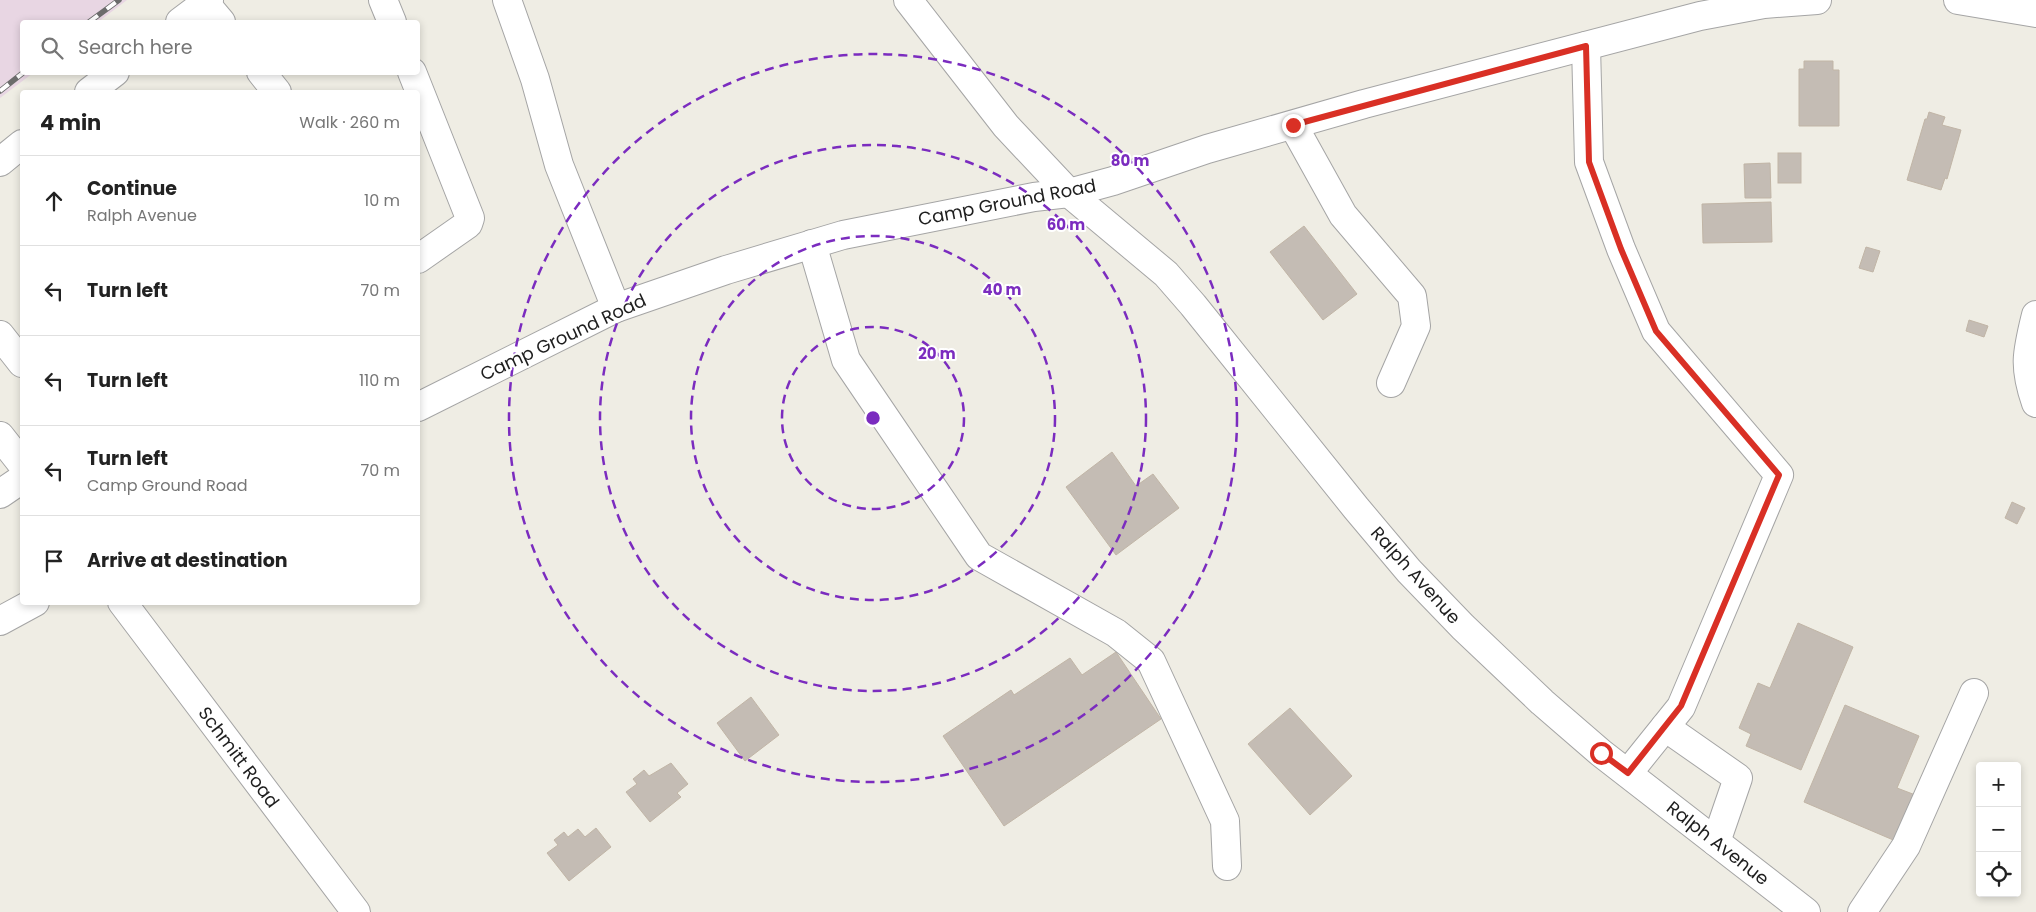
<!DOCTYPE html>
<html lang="en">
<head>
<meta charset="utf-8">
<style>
  :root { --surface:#fff; --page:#f6f6f6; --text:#222; --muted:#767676; --line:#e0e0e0 }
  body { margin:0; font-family:Poppins,sans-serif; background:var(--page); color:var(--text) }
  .controls { position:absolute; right:15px; bottom:15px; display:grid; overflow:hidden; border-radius:5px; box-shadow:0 2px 8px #0003 }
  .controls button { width:45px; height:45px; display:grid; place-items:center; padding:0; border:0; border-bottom:1px solid var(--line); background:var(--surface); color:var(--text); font:25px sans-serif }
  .stop { position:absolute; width:15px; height:15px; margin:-11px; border:4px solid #d93025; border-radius:50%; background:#fff }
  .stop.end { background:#d93025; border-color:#fff; box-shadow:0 1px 5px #0008 }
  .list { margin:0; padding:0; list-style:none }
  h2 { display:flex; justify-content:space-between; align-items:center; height:65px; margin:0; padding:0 20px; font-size:21px }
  h2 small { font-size:16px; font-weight:400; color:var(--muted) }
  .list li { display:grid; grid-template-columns:32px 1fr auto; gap:15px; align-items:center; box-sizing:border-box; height:90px; padding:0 20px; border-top:1px solid var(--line) }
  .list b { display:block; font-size:19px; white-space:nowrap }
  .list p { margin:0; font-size:16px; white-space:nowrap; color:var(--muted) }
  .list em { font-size:16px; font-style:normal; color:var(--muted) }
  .icon { flex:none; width:28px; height:28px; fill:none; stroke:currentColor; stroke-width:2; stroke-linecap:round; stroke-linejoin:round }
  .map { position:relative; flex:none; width:2036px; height:912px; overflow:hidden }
  .search { position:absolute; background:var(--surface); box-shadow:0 2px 8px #0003; left:20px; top:20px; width:400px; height:55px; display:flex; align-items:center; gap:12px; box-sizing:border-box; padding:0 18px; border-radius:5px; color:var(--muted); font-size:19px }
  .panel { position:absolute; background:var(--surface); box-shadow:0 2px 8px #0003; left:20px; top:90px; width:400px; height:515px; border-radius:5px }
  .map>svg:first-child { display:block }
  .industrial { fill:#e8d6e3 }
  .building { fill:#c4bcb4; stroke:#c1b5a6 }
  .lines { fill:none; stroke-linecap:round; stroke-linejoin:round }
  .minor-casing { stroke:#a5a5a5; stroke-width:30 }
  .minor { stroke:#fff; stroke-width:28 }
  .rail-casing { stroke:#6c6c6c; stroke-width:5.5 }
  .rail { stroke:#fff; stroke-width:4; stroke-dasharray:11; stroke-linecap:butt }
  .route { stroke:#d93025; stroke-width:6 }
  .ring { fill:none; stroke:#7b2cbf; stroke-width:2.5; stroke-dasharray:9 6 }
  .labels { text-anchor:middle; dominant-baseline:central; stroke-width:4; stroke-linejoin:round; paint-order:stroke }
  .street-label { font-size:18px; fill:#1e1e1e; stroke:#fff }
  .centre { fill:#7b2cbf; stroke:#fff; stroke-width:2.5 }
  .ring-label { font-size:15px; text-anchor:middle; font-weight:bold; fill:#7b2cbf; stroke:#fff; stroke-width:4; stroke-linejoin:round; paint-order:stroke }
</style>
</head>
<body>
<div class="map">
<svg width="2036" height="912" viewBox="0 0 2036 912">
  <rect width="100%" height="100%" fill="#efede4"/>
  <!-- industrial -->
  <polygon class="industrial" points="0,0 127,0 98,22 22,22 22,72 33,73 0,98"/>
  <!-- building -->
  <g class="building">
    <polygon points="1804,61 1833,61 1833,70 1839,70 1839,126 1799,126 1799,69 1804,69"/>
    <polygon points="1929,112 1945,117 1942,125 1961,130 1947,179 1945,178 1941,190 1907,180 1925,119 1927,119"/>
    <rect x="1778" y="153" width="23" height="30"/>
    <polygon points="1770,163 1771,198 1745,198 1744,164"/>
    <polygon points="1771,202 1772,242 1703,243 1702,204"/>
    <polygon points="1304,226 1357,294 1323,320 1270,252"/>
    <polygon points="1866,247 1880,251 1873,272 1859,268"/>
    <polygon points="1969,320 1988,326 1984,337 1966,331"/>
    <polygon points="1112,452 1136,486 1153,474 1179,508 1116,555 1066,487"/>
    <polygon points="2012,502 2025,508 2017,524 2005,518"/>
    <polygon points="1798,623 1853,647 1801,770 1746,746 1751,734 1739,728 1758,683 1770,688"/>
    <polygon points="1116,652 1161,719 1004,826 943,736 1011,690 1014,695 1070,658 1082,675"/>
    <polygon points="751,697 779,735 745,761 717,723"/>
    <polygon points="1845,705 1919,736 1897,788 1918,796 1898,842 1804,802"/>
    <polygon points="1290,708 1352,776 1310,815 1248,744"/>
    <polygon points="671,763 688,784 677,793 681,797 650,822 626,792 637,784 633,779 644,770 649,776"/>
    <polygon points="596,828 611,847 569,881 547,853 558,845 554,840 564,832 568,837 578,829 585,837"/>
  </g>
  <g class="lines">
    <defs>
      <g id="minor">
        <polyline points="383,0 392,22"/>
        <polyline points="507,0 535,79 559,165 616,308"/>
        <polyline points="908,0 1006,126 1069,193 1166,274 1193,305 1356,508 1409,571 1463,627 1542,702 1601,753 1806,912"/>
        <polyline points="1958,0 2036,13"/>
        <polyline points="205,3 221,22"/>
        <polyline points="180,22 209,0"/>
        <polyline points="1586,46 1589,162 1621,249 1656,331 1779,475 1681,707 1628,773"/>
        <polyline points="261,72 277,92"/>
        <polyline points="412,72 470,218 468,224 418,259"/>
        <polyline points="89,92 115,72"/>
        <polyline points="1293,125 1343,215 1412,296 1416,326 1391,383"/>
        <polyline points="0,162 22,144"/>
        <polyline points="812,244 846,360 979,556 1116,633 1151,661 1225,821 1227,866"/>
        <path d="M 2036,315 C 2027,352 2023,366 2036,403"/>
        <polyline points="0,335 22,363"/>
        <polyline points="418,407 616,308 726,270 843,235 1034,197 1069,193 1113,181 1207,149 1364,104 1700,16 1764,4 1817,0"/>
        <polyline points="0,436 22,464"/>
        <polyline points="0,494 22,479"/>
        <polyline points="122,602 356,912"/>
        <polyline points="0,621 35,602"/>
        <polyline points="1665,727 1738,778 1716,842"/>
        <polyline points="1862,912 1906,846 1974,693"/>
      </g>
    </defs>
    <!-- minor casing -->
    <use href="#minor" class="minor-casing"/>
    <!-- minor -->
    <use href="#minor" class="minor"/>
    <defs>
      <g id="rail">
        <polyline points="89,22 119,0"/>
        <polyline points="0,91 24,72"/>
      </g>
    </defs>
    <!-- rail casing -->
    <use href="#rail" class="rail-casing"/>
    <!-- rail -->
    <use href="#rail" class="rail"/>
  </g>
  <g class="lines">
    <!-- route -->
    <polyline class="route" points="1293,125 1586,46 1589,162 1621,249 1656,331 1779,475 1681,706 1628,773 1601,753"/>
  </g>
  <!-- distance rings -->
  <g class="ring">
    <circle cx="873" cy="418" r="91"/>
    <circle cx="873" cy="418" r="182"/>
    <circle cx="873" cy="418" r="273"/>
    <circle cx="873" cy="418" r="364"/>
  </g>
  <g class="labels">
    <!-- street labels -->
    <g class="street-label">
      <text transform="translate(1007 202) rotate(-11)">Camp Ground Road</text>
      <text transform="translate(563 337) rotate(-25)">Camp Ground Road</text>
      <text transform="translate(1416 575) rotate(48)">Ralph Avenue</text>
      <text transform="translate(239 757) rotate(53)">Schmitt Road</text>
      <text transform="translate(1718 843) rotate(38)">Ralph Avenue</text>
    </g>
  </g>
  <circle cx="873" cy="418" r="8" class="centre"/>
  <g class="ring-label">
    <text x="1130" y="166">80 m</text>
    <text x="1066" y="230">60 m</text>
    <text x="1002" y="295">40 m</text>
    <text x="937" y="359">20 m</text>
  </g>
</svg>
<div class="controls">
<button>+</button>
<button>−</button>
<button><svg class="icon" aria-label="locate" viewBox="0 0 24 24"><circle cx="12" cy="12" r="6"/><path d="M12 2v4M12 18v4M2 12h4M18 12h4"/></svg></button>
</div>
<div class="stop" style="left:1601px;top:753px"></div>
<div class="stop end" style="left:1293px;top:125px"></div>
<div class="search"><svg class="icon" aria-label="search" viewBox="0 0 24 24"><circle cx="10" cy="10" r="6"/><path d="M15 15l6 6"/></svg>Search here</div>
<section class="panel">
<h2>4 min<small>Walk · 260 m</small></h2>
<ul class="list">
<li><svg class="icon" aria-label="ahead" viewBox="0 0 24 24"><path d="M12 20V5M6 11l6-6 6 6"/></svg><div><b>Continue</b><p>Ralph Avenue</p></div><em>10 m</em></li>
<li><svg class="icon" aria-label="left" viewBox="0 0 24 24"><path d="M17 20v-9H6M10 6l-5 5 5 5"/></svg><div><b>Turn left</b></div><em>70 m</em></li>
<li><svg class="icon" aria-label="left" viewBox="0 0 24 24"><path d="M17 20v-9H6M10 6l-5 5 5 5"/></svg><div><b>Turn left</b></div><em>110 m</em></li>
<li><svg class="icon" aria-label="left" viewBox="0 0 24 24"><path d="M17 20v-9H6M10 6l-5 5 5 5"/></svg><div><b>Turn left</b><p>Camp Ground Road</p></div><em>70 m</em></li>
<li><svg class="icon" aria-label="arrive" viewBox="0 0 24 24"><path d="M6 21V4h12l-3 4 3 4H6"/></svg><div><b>Arrive at destination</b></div></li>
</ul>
</section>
</div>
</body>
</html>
